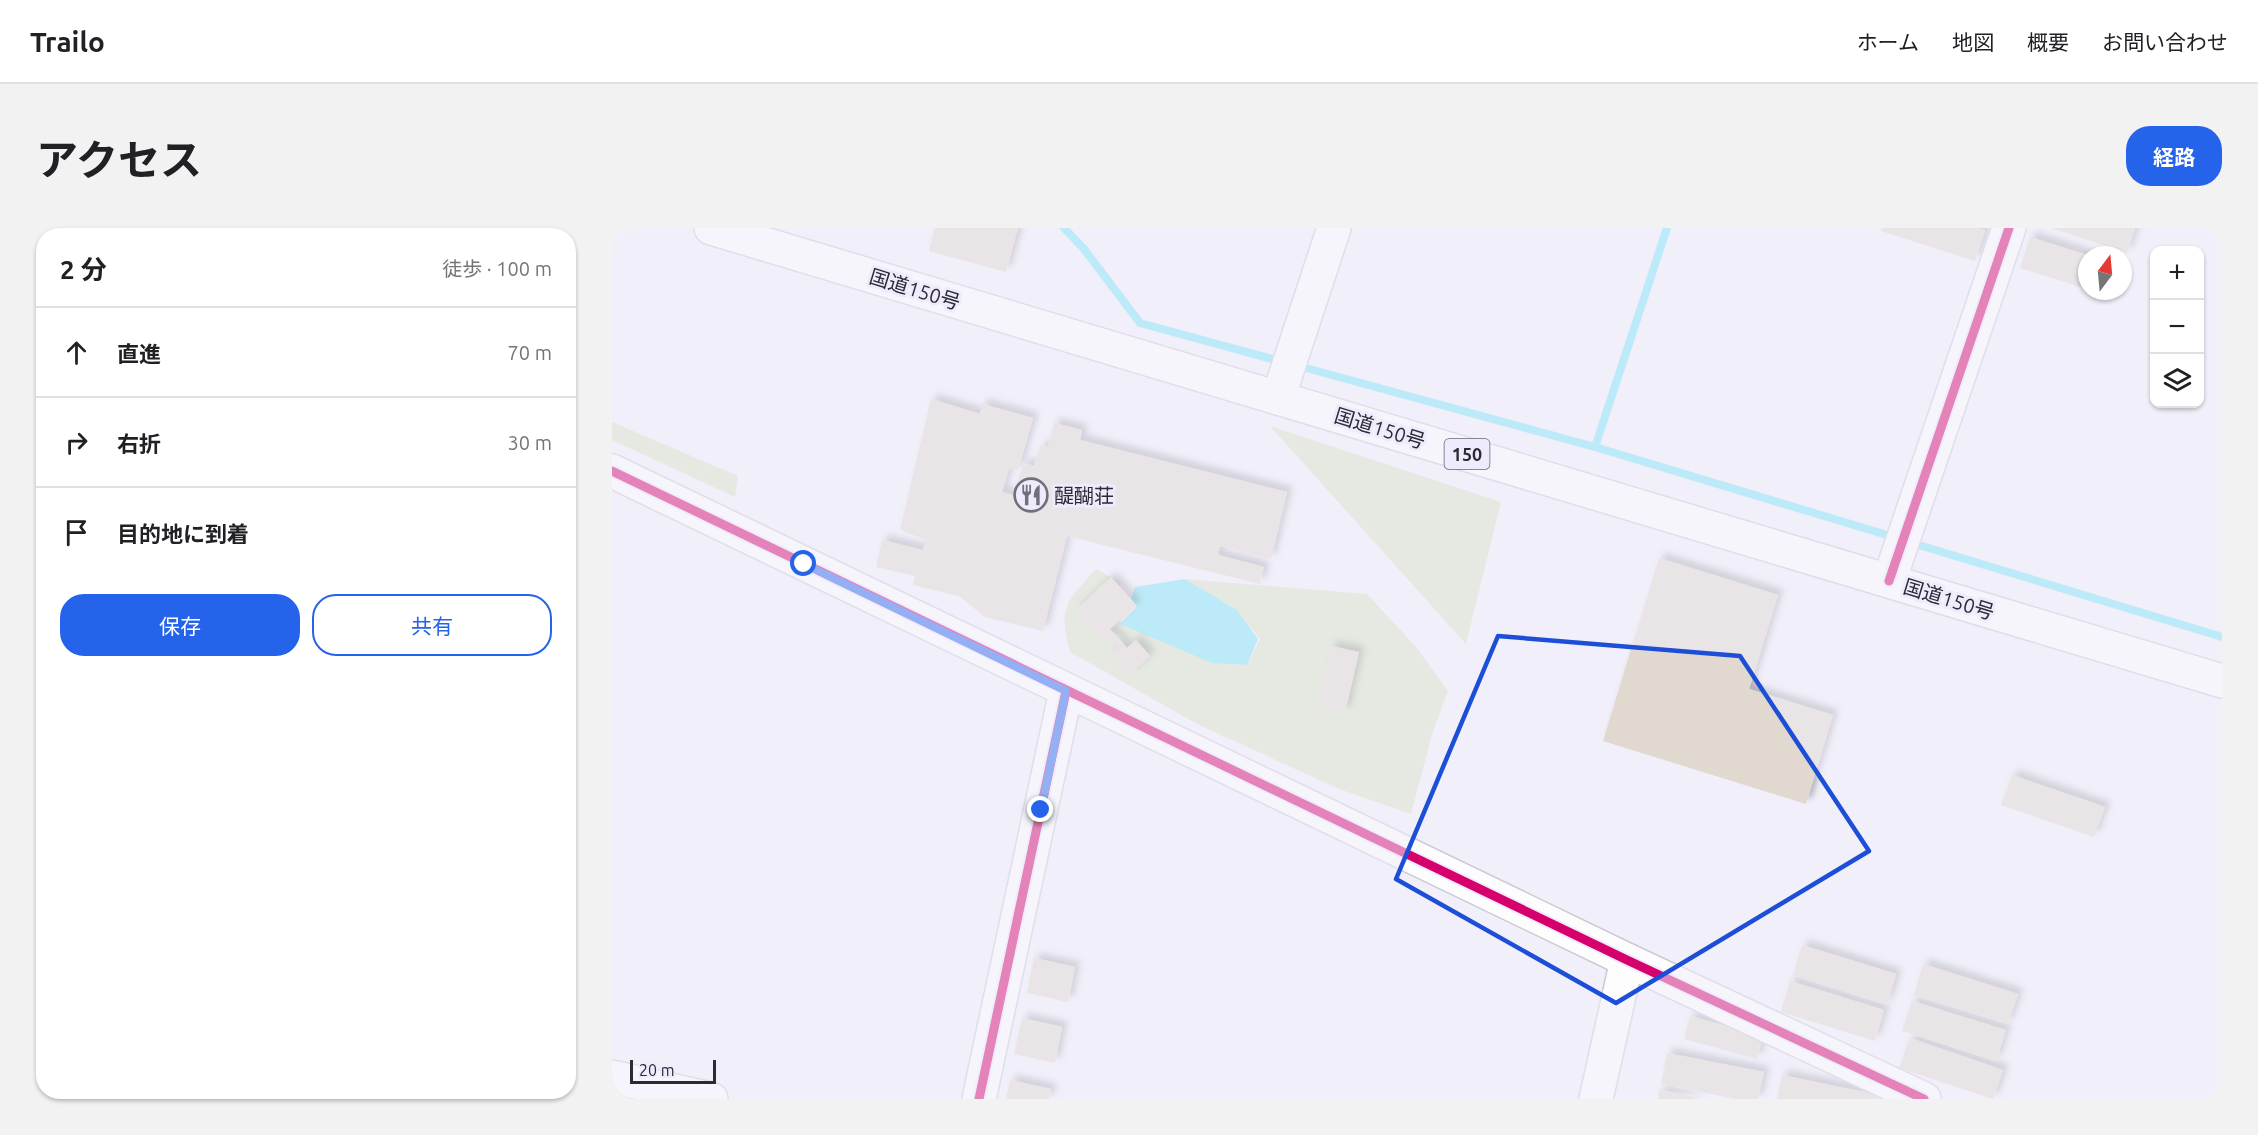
<!DOCTYPE html>
<html lang="ja">
<head>
<meta charset="utf-8">
<style>
  :root { --surface:#fff; --page:#f2f2f2; --text:#202124; --muted:#757577; --line:#e0e0e0; --accent:#2563eb }
  body { margin:0; font-family:Ubuntu,"Noto Sans JP",sans-serif; background:var(--page); color:var(--text) }
  .controls { position:absolute; right:18px; top:18px; display:grid; overflow:hidden; border-radius:12px; box-shadow:0 2px 4px #0004 }
  .controls button { width:54px; height:54px; display:grid; place-items:center; padding:0; border:0; border-bottom:2px solid var(--line); background:var(--surface); color:var(--text); font:30px sans-serif }
  .compass { position:absolute; left:1466px; top:18px; width:54px; height:54px; border-radius:50%; background:var(--surface); box-shadow:0 2px 4px #0004; rotate:16deg }
  .scale { position:absolute; left:18px; bottom:15px; width:86px; box-sizing:border-box; padding-left:6px; border:3px solid #2c2a35; border-top:0; font-size:16px; line-height:21px; white-space:nowrap; color:#2c2a35; -webkit-text-stroke:4px #efebfd; paint-order:stroke }
  .stop { position:absolute; width:18px; height:18px; margin:-14px; border:4px solid #2563eb; border-radius:50%; background:#fff }
  .stop.end { background:#2563eb; border-color:#fff; box-shadow:0 2px 6px #0008 }
  .list { margin:0; padding:0; list-style:none }
  h2 { display:flex; justify-content:space-between; align-items:center; height:78px; margin:0; padding:0 24px; font-size:26px }
  h2 small { font-size:20px; font-weight:400; color:var(--muted) }
  .list li { display:grid; grid-template-columns:39px 1fr auto; gap:18px; align-items:center; box-sizing:border-box; height:90px; padding:0 24px; border-top:2px solid var(--line) }
  .list b { display:block; font-size:22px; white-space:nowrap }
  .list em { font-size:20px; font-style:normal; color:var(--muted) }
  .actions { display:flex; gap:12px; padding:18px 24px }
  .actions a { flex:1; padding:14px 0; border:2px solid var(--accent); border-radius:24px; text-align:center; font-size:21px; color:var(--accent) }
  .actions .main { background:var(--accent); color:#fff }
  .icon { flex:none; width:33px; height:33px; fill:none; stroke:currentColor; stroke-width:2; stroke-linecap:round; stroke-linejoin:round }
  .map { position:relative; flex:none; width:1610px; height:871px; overflow:hidden; border-radius:24px }
  header { display:flex; align-items:center; gap:36px; box-sizing:border-box; height:84px; padding:0 30px; background:var(--surface); border-bottom:2px solid var(--line) }
  header strong { font-size:28px }
  nav { display:flex; gap:33px; margin-inline-start:auto; font-size:21px }
  .intro { display:flex; align-items:center; justify-content:space-between; box-sizing:border-box; height:144px; padding:0 36px }
  h1 { margin:0; font-size:42px }
  .button { padding:15px 27px; border-radius:24px; background:var(--accent); color:#fff; font-size:21px; font-weight:700 }
  main { display:flex; gap:36px; padding:0 36px }
  aside { flex:1; background:var(--surface); border-radius:24px; box-shadow:0 2px 4px #0004 }
  .map>svg:first-child { display:block }
  .green { fill:#d8e2c6 }
  .water { fill:#7ee5f5 }
  .lines { fill:none; stroke-linecap:round; stroke-linejoin:round }
  .stream { stroke:#7ee5f5; stroke-width:8 }
  .building { fill:#e1d8cf; filter:url(#shadow) }
  .minor-casing { stroke:#cccad4; stroke-width:36 }
  .highway-casing { stroke:#cccad4; stroke-width:36 }
  .minor { stroke:#fdfdfe; stroke-width:33 }
  .highway { stroke:#fdfdfe; stroke-width:33 }
  .cycleway-casing { stroke:#efebfd; stroke-width:13 }
  .cycleway { stroke:#d6006c; stroke-width:9 }
  .route { stroke:#2563eb; stroke-width:8 }
  .marked { fill:none; stroke:#1d4ed8; stroke-width:4.5; stroke-linejoin:round }
  .labels { text-anchor:middle; dominant-baseline:central; stroke-width:6; stroke-linejoin:round; paint-order:stroke }
  .shield { fill:#efebfd; stroke:#666471; stroke-width:1.5 }
  .shield-label { font-size:18px; font-weight:bold; fill:#2c2a35 }
  .street-label { font-size:20px; fill:#2c2a35; stroke:#efebfd }
  .poi-label { font-size:20px; fill:#2c2a35; stroke:#efebfd; text-anchor:start }
</style>
</head>
<body>
<header>
<strong>Trailo</strong>
<nav><a>ホーム</a><a>地図</a><a>概要</a><a>お問い合わせ</a></nav>
</header>
<div class="intro"><h1>アクセス</h1><a class="button">経路</a></div>
<main>
<aside>
<h2>2 分<small>徒歩 · 100 m</small></h2>
<ul class="list">
<li><svg class="icon" aria-label="ahead" viewBox="0 0 24 24"><path d="M12 20V5M6 11l6-6 6 6"/></svg><div><b>直進</b></div><em>70 m</em></li>
<li><svg class="icon" aria-label="right" viewBox="0 0 24 24"><path d="M7 20v-9h11M14 6l5 5-5 5"/></svg><div><b>右折</b></div><em>30 m</em></li>
<li><svg class="icon" aria-label="arrive" viewBox="0 0 24 24"><path d="M6 21V4h12l-3 4 3 4H6"/></svg><div><b>目的地に到着</b></div></li>
</ul>
<div class="actions"><a class="main">保存</a><a>共有</a></div>
</aside>
<div class="map">
<svg width="1610" height="871" viewBox="0 0 1610 871">
  <defs>
    <filter id="shadow"><feDropShadow dx="5.5" dy="-5.5" stdDeviation="3" flood-color="#0004"/></filter>
  </defs>
  <rect width="100%" height="100%" fill="#f1eff9"/>
  <!-- green -->
  <g class="green">
    <polygon points="0,194 126,248 123,269 0,212"/>
    <polygon points="658,198 889,274 854,416"/>
    <path d="M 484,341 L 508,354 L 509,396 L 614,436 L 635,437 L 648,411 L 623,381 L 573,351 L 755,366 L 804,419 L 836,463 L 821,503 L 799,586 L 727,561 L 585,496 L 458,424 C 446,379 454,374 484,341 Z"/>
  </g>
  <!-- water -->
  <polygon class="water" points="573,351 625,382 646,411 635,437 600,435 508,396 525,379 519,371 523,359"/>
  <g class="lines">
    <!-- stream -->
    <g class="stream">
      <polyline points="452,0 472,21 528,95 671,134"/>
      <polyline points="683,137 983,219 1285,310"/>
      <polyline points="983,219 1055,0"/>
      <polyline points="1297,314 1610,409"/>
    </g>
  </g>
  <!-- building -->
  <g class="building">
    <polygon points="323,0 406,0 394,44 317,23"/>
    <polygon points="1270,0 1365,0 1373,2 1363,33 1269,3"/>
    <polygon points="1439,0 1523,0 1515,25"/>
    <polygon points="1418,9 1475,27 1475,61 1408,40"/>
    <polygon points="1484,63 1504,63 1502,69"/>
    <polygon points="319,171 368,186 370,176 421,190 406,242 397,240 390,264 401,267 412,235 422,238 429,217 436,219 442,195 470,202 468,212 675,264 659,331 608,318 606,327 652,339 648,356 455,308 431,403 373,389 347,368 301,357 303,348 264,339 270,312 311,322 314,312 288,302"/>
    <polygon points="1047,330 1166,367 1137,461 1221,487 1194,576 991,513"/>
    <polygon points="499,349 524,377 498,401 515,420 524,412 538,428 517,447 498,427 506,420 497,410 492,414 463,383"/>
    <polygon points="719,418 747,424 733,485 706,478"/>
    <polygon points="1400,547 1493,579 1482,609 1389,577"/>
    <polygon points="1190,717 1284,746 1275,777 1181,747"/>
    <polygon points="422,730 463,739 456,774 415,765"/>
    <polygon points="1311,736 1406,766 1396,796 1302,767"/>
    <polygon points="1178,753 1272,782 1263,813 1169,784"/>
    <polygon points="1300,773 1394,802 1384,833 1290,803"/>
    <polygon points="1078,788 1151,808 1145,831 1072,811"/>
    <polygon points="410,790 450,799 443,835 402,826"/>
    <polygon points="1298,810 1391,842 1381,871 1287,840"/>
    <polygon points="1055,825 1152,844 1146,871 1124,871 1049,856"/>
    <polygon points="1170,847 1266,867 1266,871 1165,871"/>
    <polygon points="398,852 439,861 437,871 394,871"/>
    <polygon points="1047,862 1086,870 1086,871 1046,871"/>
  </g>
  <g class="lines">
    <defs>
      <g id="minor">
        <polyline points="666,170 722,0"/>
        <polyline points="0,243 1015,732 1312,871"/>
        <polyline points="1277,353 1397,0"/>
        <polyline points="0,849 99,871"/>
        <polyline points="367,871 454,463"/>
        <polyline points="984,871 1015,732"/>
      </g>
      <polyline id="highway" points="99,0 1610,453"/>
    </defs>
    <!-- minor casing -->
    <use href="#minor" class="minor-casing"/>
    <!-- highway casing -->
    <use href="#highway" class="highway-casing"/>
    <!-- minor -->
    <use href="#minor" class="minor"/>
    <!-- highway -->
    <use href="#highway" class="highway"/>
    <defs>
      <g id="cycleway">
        <polyline points="0,243 1015,732 1312,871"/>
        <polyline points="1277,353 1397,0"/>
        <polyline points="367,871 454,463"/>
      </g>
    </defs>
    <!-- cycleway casing -->
    <use href="#cycleway" class="cycleway-casing"/>
    <!-- cycleway -->
    <use href="#cycleway" class="cycleway"/>
  </g>
  <g class="lines">
    <!-- route -->
    <polyline class="route" points="192,336 454,463 429,582"/>
  </g>
  <!-- marked area -->
  <path d="M0 0H1610V871H0ZM 886,408 L 1128,428 L 1257,623 L 1004,775 L 784,651 Z" fill="#f1eff9" fill-opacity=".55" fill-rule="evenodd"/>
  <path class="marked" d="M 886,408 L 1128,428 L 1257,623 L 1004,775 L 784,651 Z"/>
  <!-- icons -->
  <defs>
    <symbol id="restaurant-ring" viewBox="-11 -11 22 22"><circle r="9.5" fill="#efebfd" stroke="#716f7a" stroke-width="1.5"/><path d="M-5-6h1v4h1v-4h1v4h1v-4h1v5L-1.5 .5V6h-2V.5L-5-1ZM5-6V6H3V1.5H1.5Q1.5-4 5-6Z" fill="#716f7a"/></symbol>
  </defs>
  <g fill-rule="evenodd">
    <use href="#restaurant-ring" x="400" y="248" width="38" height="38"/>
  </g>
  <g class="labels">
    <!-- shield labels -->
    <rect class="shield" x="832.5" y="211" width="45" height="30" rx="4.5"/>
    <g class="shield-label">
      <text x="855" y="226">150</text>
    </g>
    <!-- street labels -->
    <g class="street-label">
      <text transform="translate(303 61) rotate(17)">国道150号</text>
      <text transform="translate(768 200) rotate(17)">国道150号</text>
      <text transform="translate(1337 371) rotate(17)">国道150号</text>
    </g>
    <!-- poi labels -->
    <g class="poi-label">
      <text x="442" y="267">醍醐荘</text>
    </g>
  </g>
</svg>
<div class="controls">
<button>+</button>
<button>−</button>
<button><svg class="icon" aria-label="layers" viewBox="0 0 24 24"><path d="M12 4l9 5-9 5-9-5zM3 14l9 5 9-5"/></svg></button>
</div>
<svg class="compass" viewBox="-18 -18 36 36"><path d="M0-13l5 13h-10z" fill="#e53935"/><path d="M0 13l5-13h-10z" fill="#757577"/></svg>
<div class="scale">20 m</div>
<div class="stop" style="left:192px;top:336px"></div>
<div class="stop end" style="left:429px;top:582px"></div>
</div>
</main>
</body>
</html>
